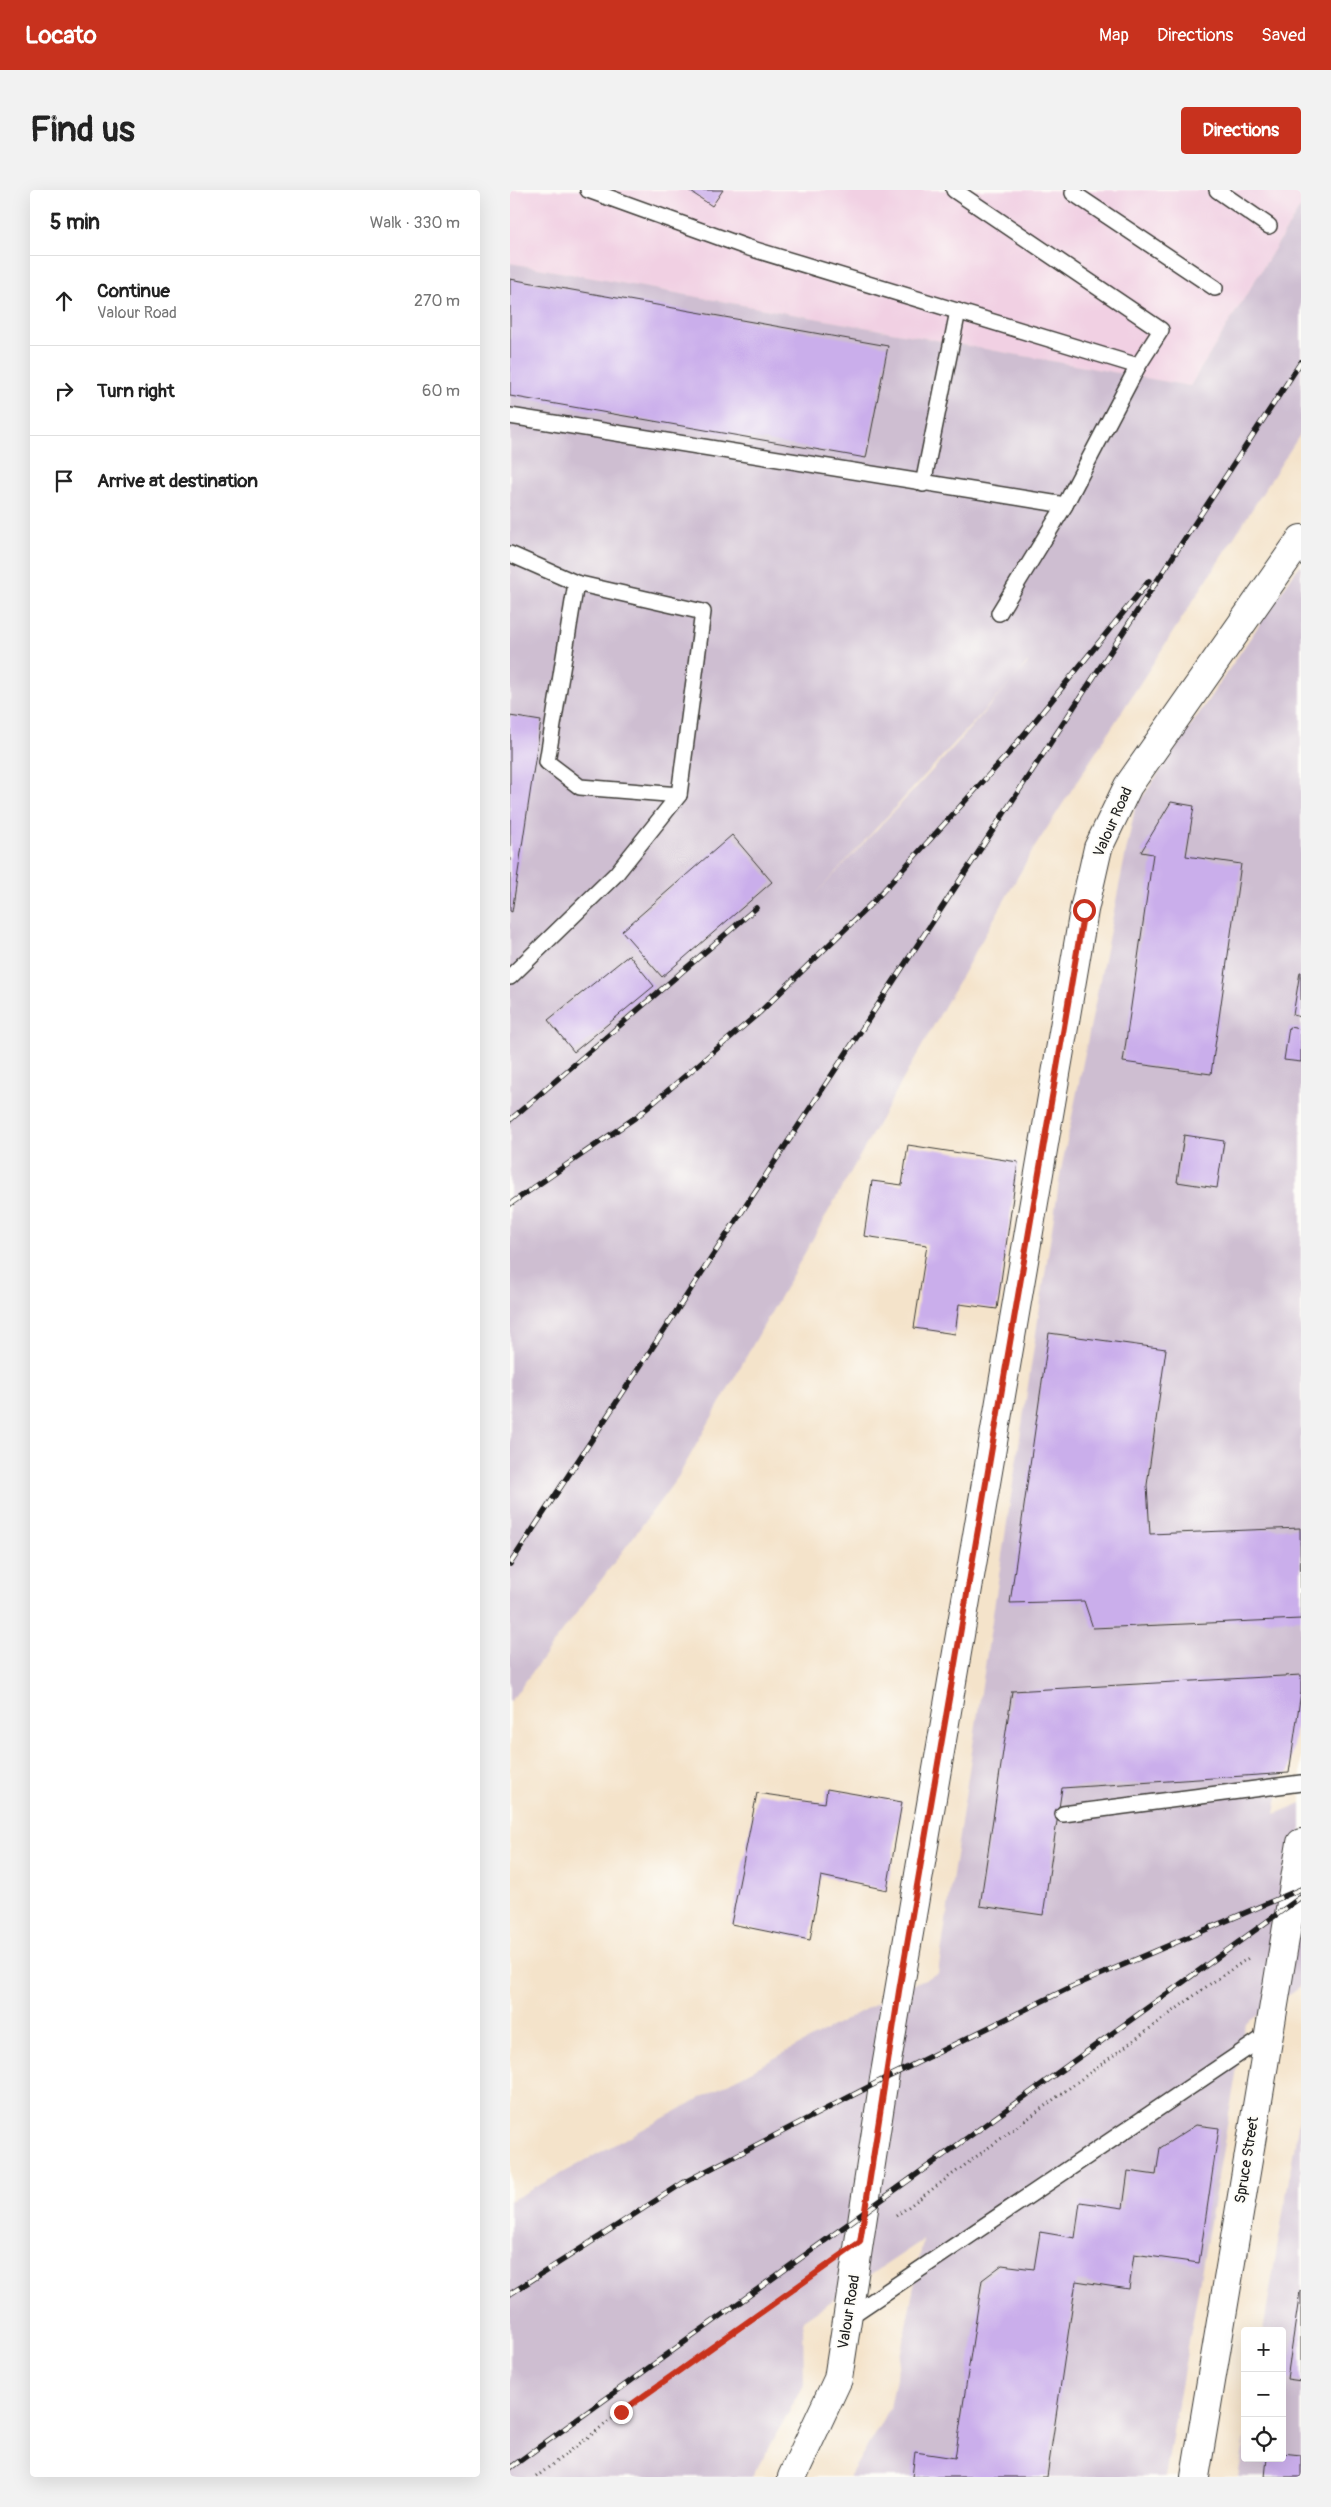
<!DOCTYPE html>
<html lang="en">
<head>
<meta charset="utf-8">
<style>
  :root { --surface:#fff; --page:#f2f2f2; --text:#222; --muted:#767676; --line:#e0e0e0; --accent:#c8321e }
  body { margin:0; font-family:Pangolin,sans-serif; background:var(--page); color:var(--text) }
  .controls { position:absolute; right:15px; bottom:15px; display:grid; overflow:hidden; border-radius:5px; box-shadow:0 5px 20px #0002 }
  .controls button { width:45px; height:45px; display:grid; place-items:center; padding:0; border:0; border-bottom:1px solid var(--line); background:var(--surface); color:var(--text); font:25px sans-serif }
  .stop { position:absolute; width:15px; height:15px; margin:-11px; border:4px solid #c8321e; border-radius:50%; background:#fff }
  .stop.end { background:#c8321e; border-color:#fff; box-shadow:0 1px 5px #0008 }
  .list { margin:0; padding:0; list-style:none }
  h2 { display:flex; justify-content:space-between; align-items:center; height:65px; margin:0; padding:0 20px; font-size:21px }
  h2 small { font-size:16px; font-weight:400; color:var(--muted) }
  .list li { display:grid; grid-template-columns:32px 1fr auto; gap:15px; align-items:center; box-sizing:border-box; height:90px; padding:0 20px; border-top:1px solid var(--line) }
  .list b { display:block; font-size:19px; white-space:nowrap }
  .list p { margin:0; font-size:16px; white-space:nowrap; color:var(--muted) }
  .list em { font-size:16px; font-style:normal; color:var(--muted) }
  .icon { flex:none; width:28px; height:28px; fill:none; stroke:currentColor; stroke-width:2; stroke-linecap:round; stroke-linejoin:round }
  .map { position:relative; flex:none; width:791px; height:2287px; overflow:hidden; border-radius:5px }
  header { display:flex; align-items:center; gap:30px; box-sizing:border-box; height:70px; padding:0 25px; background:var(--accent); color:#fff }
  header strong { font-size:24px }
  nav { display:flex; gap:28px; margin-inline-start:auto; font-size:18px }
  .intro { display:flex; align-items:center; justify-content:space-between; box-sizing:border-box; height:120px; padding:0 30px }
  h1 { margin:0; font-size:35px }
  .button { padding:12px 22px; border-radius:5px; background:var(--accent); color:#fff; font-size:18px; font-weight:700 }
  main { display:flex; gap:30px; padding:0 30px }
  aside { flex:1; background:var(--surface); border-radius:5px; box-shadow:0 5px 20px #0002 }
  .map>svg:first-child { display:block }
  .built { fill:#f1d0e3 }
  .industrial { fill:#cebed1; fill-rule:evenodd }
  .building { fill:#caaeeb }
  .lines { fill:none; stroke-linecap:round; stroke-linejoin:round }
  .lane-casing { stroke:#3c3a36; stroke-width:18 }
  .street-casing { stroke:#3c3a36; stroke-width:30 }
  .path { stroke:#3c3a36; stroke-width:3; stroke-dasharray:1 4; stroke-linecap:butt }
  .lane { stroke:#fff; stroke-width:15 }
  .street { stroke:#fff; stroke-width:28 }
  .rail-casing { stroke:#1c1c1c; stroke-width:5.5 }
  .rail { stroke:#fdfcf7; stroke-width:4; stroke-dasharray:11; stroke-linecap:butt }
  .route { stroke:#c8321e; stroke-width:6 }
  .labels { text-anchor:middle; dominant-baseline:central; stroke-width:4; stroke-linejoin:round; paint-order:stroke }
  .street-label { font-size:15px; fill:#1c1c1c; stroke:#fdfcf7 }
</style>
</head>
<body>
<header>
<strong>Locato</strong>
<nav><a>Map</a><a>Directions</a><a>Saved</a></nav>
</header>
<div class="intro"><h1>Find us</h1><a class="button">Directions</a></div>
<main>
<aside>
<h2>5 min<small>Walk · 330 m</small></h2>
<ul class="list">
<li><svg class="icon" aria-label="ahead" viewBox="0 0 24 24"><path d="M12 20V5M6 11l6-6 6 6"/></svg><div><b>Continue</b><p>Valour Road</p></div><em>270 m</em></li>
<li><svg class="icon" aria-label="right" viewBox="0 0 24 24"><path d="M7 20v-9h11M14 6l5 5-5 5"/></svg><div><b>Turn right</b></div><em>60 m</em></li>
<li><svg class="icon" aria-label="arrive" viewBox="0 0 24 24"><path d="M6 21V4h12l-3 4 3 4H6"/></svg><div><b>Arrive at destination</b></div></li>
</ul>
</aside>
<div class="map">
<svg width="791" height="2287" viewBox="0 0 791 2287">
  <rect width="100%" height="100%" fill="#fdfcf7"/>
  <filter id="ink" filterUnits="userSpaceOnUse"><feTurbulence type="fractalNoise" baseFrequency=".02" numOctaves="2"/><feDisplacementMap in="SourceGraphic" scale="10" xChannelSelector="R" yChannelSelector="G"/><feConvolveMatrix kernelMatrix="1 2 1 2 8 2 1 2 1" color-interpolation-filters="sRGB"/></filter>
  <filter id="wash" filterUnits="userSpaceOnUse"><feTurbulence type="fractalNoise" baseFrequency=".0096" numOctaves="4" result="noise"/><feDisplacementMap in="SourceGraphic" scale="20" xChannelSelector="R" yChannelSelector="G"/><feGaussianBlur stdDeviation="1.12" result="paint"/><feColorMatrix in="noise" values="0 0 0 0 0 0 0 0 0 0 0 0 0 0 0 0 0 1.4 0 .05"/><feComposite in="paint" operator="in"/></filter>
  <g filter="url(#wash)">
    <rect width="100%" height="100%" fill="#f4e3ca"/>
    <!-- built -->
    <polygon class="built" points="0,0 791,0 791,16 680,196 0,73"/>
    <!-- industrial -->
    <g class="industrial">
      <path d="M 791,16 L 791,243 L 523,660 L 168,1287 L 0,1512 L 0,73 L 680,196 ZM 518,472 L 434,568 L 302,708 L 518,473 Z"/>
      <polygon points="791,373 791,1477 765,1624 791,1613 791,1796 735,1834 655,2287 339,2287 380,2218 413,2050 293,2130 294,2195 242,2287 0,2287 0,2011 389,1801 428,1783 551,980 625,618"/>
      <polygon points="791,1918 791,2287 728,2287 735,2247 735,2268 772,2268 772,2141 753,2141"/>
    </g>
    <g id="blocks">
      <!-- building -->
      <g class="building">
        <polygon points="178,0 213,0 202,16"/>
        <polygon points="0,89 378,156 356,268 0,206"/>
        <polygon points="0,526 31,531 2,722 0,721"/>
        <polygon points="661,612 684,616 676,666 731,674 701,884 613,872 643,664 631,662"/>
        <polygon points="222,645 262,692 152,787 112,741"/>
        <polygon points="119,765 144,796 64,862 38,830"/>
        <polygon points="790,782 791,782 791,827 783,825"/>
        <polygon points="779,837 791,839 791,872 774,870"/>
        <polygon points="674,945 714,951 707,998 667,992"/>
        <polygon points="398,955 508,972 487,1119 449,1114 445,1144 404,1138 417,1055 354,1046 362,991 392,995"/>
        <polygon points="539,1143 656,1159 637,1295 640,1344 790,1338 791,1429 583,1438 574,1411 500,1413"/>
        <polygon points="791,1485 791,1502 779,1583 552,1598 533,1725 470,1716 502,1501"/>
        <polygon points="317,1599 392,1612 377,1700 311,1686 300,1750 221,1734 247,1603 315,1613"/>
        <polygon points="686,1935 709,1938 689,2073 624,2064 619,2099 566,2091 537,2287 402,2287 405,2262 445,2268 472,2090 492,2075 524,2079 530,2042 565,2048 570,2012 613,2018 618,1981 646,1985 650,1958"/>
        <polygon points="790,2101 791,2101 791,2191 777,2189"/>
        <polygon points="772,2263 791,2265 791,2287 755,2287 757,2268 772,2268"/>
      </g>
    </g>
  </g>
  <g filter="url(#ink)">
    <use href="#blocks" fill-opacity="0" stroke="#3c3a36" stroke-width="1"/>
    <g class="lines">
      <defs>
        <g id="lane">
          <polyline points="444,0 651,140 628,176"/>
          <polyline points="707,0 759,36"/>
          <polyline points="563,3 705,98"/>
          <polyline points="0,226 555,315 628,176 236,57 78,0"/>
          <polyline points="413,294 448,121"/>
          <polyline points="0,364 66,393 193,422 169,605 70,597 37,572 66,393"/>
          <polyline points="489,423 555,315"/>
          <polyline points="0,787 106,684 169,605"/>
          <polyline points="553,1624 791,1593"/>
          <polyline points="339,2127 757,1845"/>
        </g>
        <g id="street">
          <polyline points="282,2287 328,2189 374,1889 574,720 588,658 618,596 791,349"/>
          <polyline points="685,2287 791,1653"/>
        </g>
      </defs>
      <!-- lane casing -->
      <use href="#lane" class="lane-casing"/>
      <!-- street casing -->
      <use href="#street" class="street-casing"/>
      <!-- path -->
      <g class="path">
        <polyline points="386,2026 700,1794 740,1767"/>
        <polyline points="26,2287 111,2222 312,2079"/>
      </g>
      <!-- lane -->
      <use href="#lane" class="lane"/>
      <!-- street -->
      <use href="#street" class="street"/>
      <defs>
        <g id="rail">
          <polyline points="0,930 246,718"/>
          <polyline points="0,1014 129,925 249,823 364,711 498,564 639,391"/>
          <polyline points="0,1374 791,172"/>
          <polyline points="0,2104 173,1993 374,1889 559,1798 791,1699"/>
          <polyline points="0,2278 791,1707"/>
        </g>
      </defs>
      <!-- rail casing -->
      <use href="#rail" class="rail-casing"/>
      <!-- rail -->
      <use href="#rail" class="rail"/>
    </g>
  </g>
  <g class="lines" filter="url(#ink)">
    <!-- route -->
    <polyline class="route" points="111,2222 350,2052 389,1801 574,720"/>
  </g>
  <g class="labels">
    <!-- street labels -->
    <g class="street-label">
      <text transform="translate(603 632) rotate(-66)">Valour Road</text>
      <text transform="translate(737 1970) rotate(-81)">Spruce Street</text>
      <text transform="translate(339 2122) rotate(-81)">Valour Road</text>
    </g>
  </g>
</svg>
<div class="controls">
<button>+</button>
<button>−</button>
<button><svg class="icon" aria-label="locate" viewBox="0 0 24 24"><circle cx="12" cy="12" r="6"/><path d="M12 2v4M12 18v4M2 12h4M18 12h4"/></svg></button>
</div>
<div class="stop" style="left:574px;top:720px"></div>
<div class="stop end" style="left:111px;top:2222px"></div>
</div>
</main>
</body>
</html>
